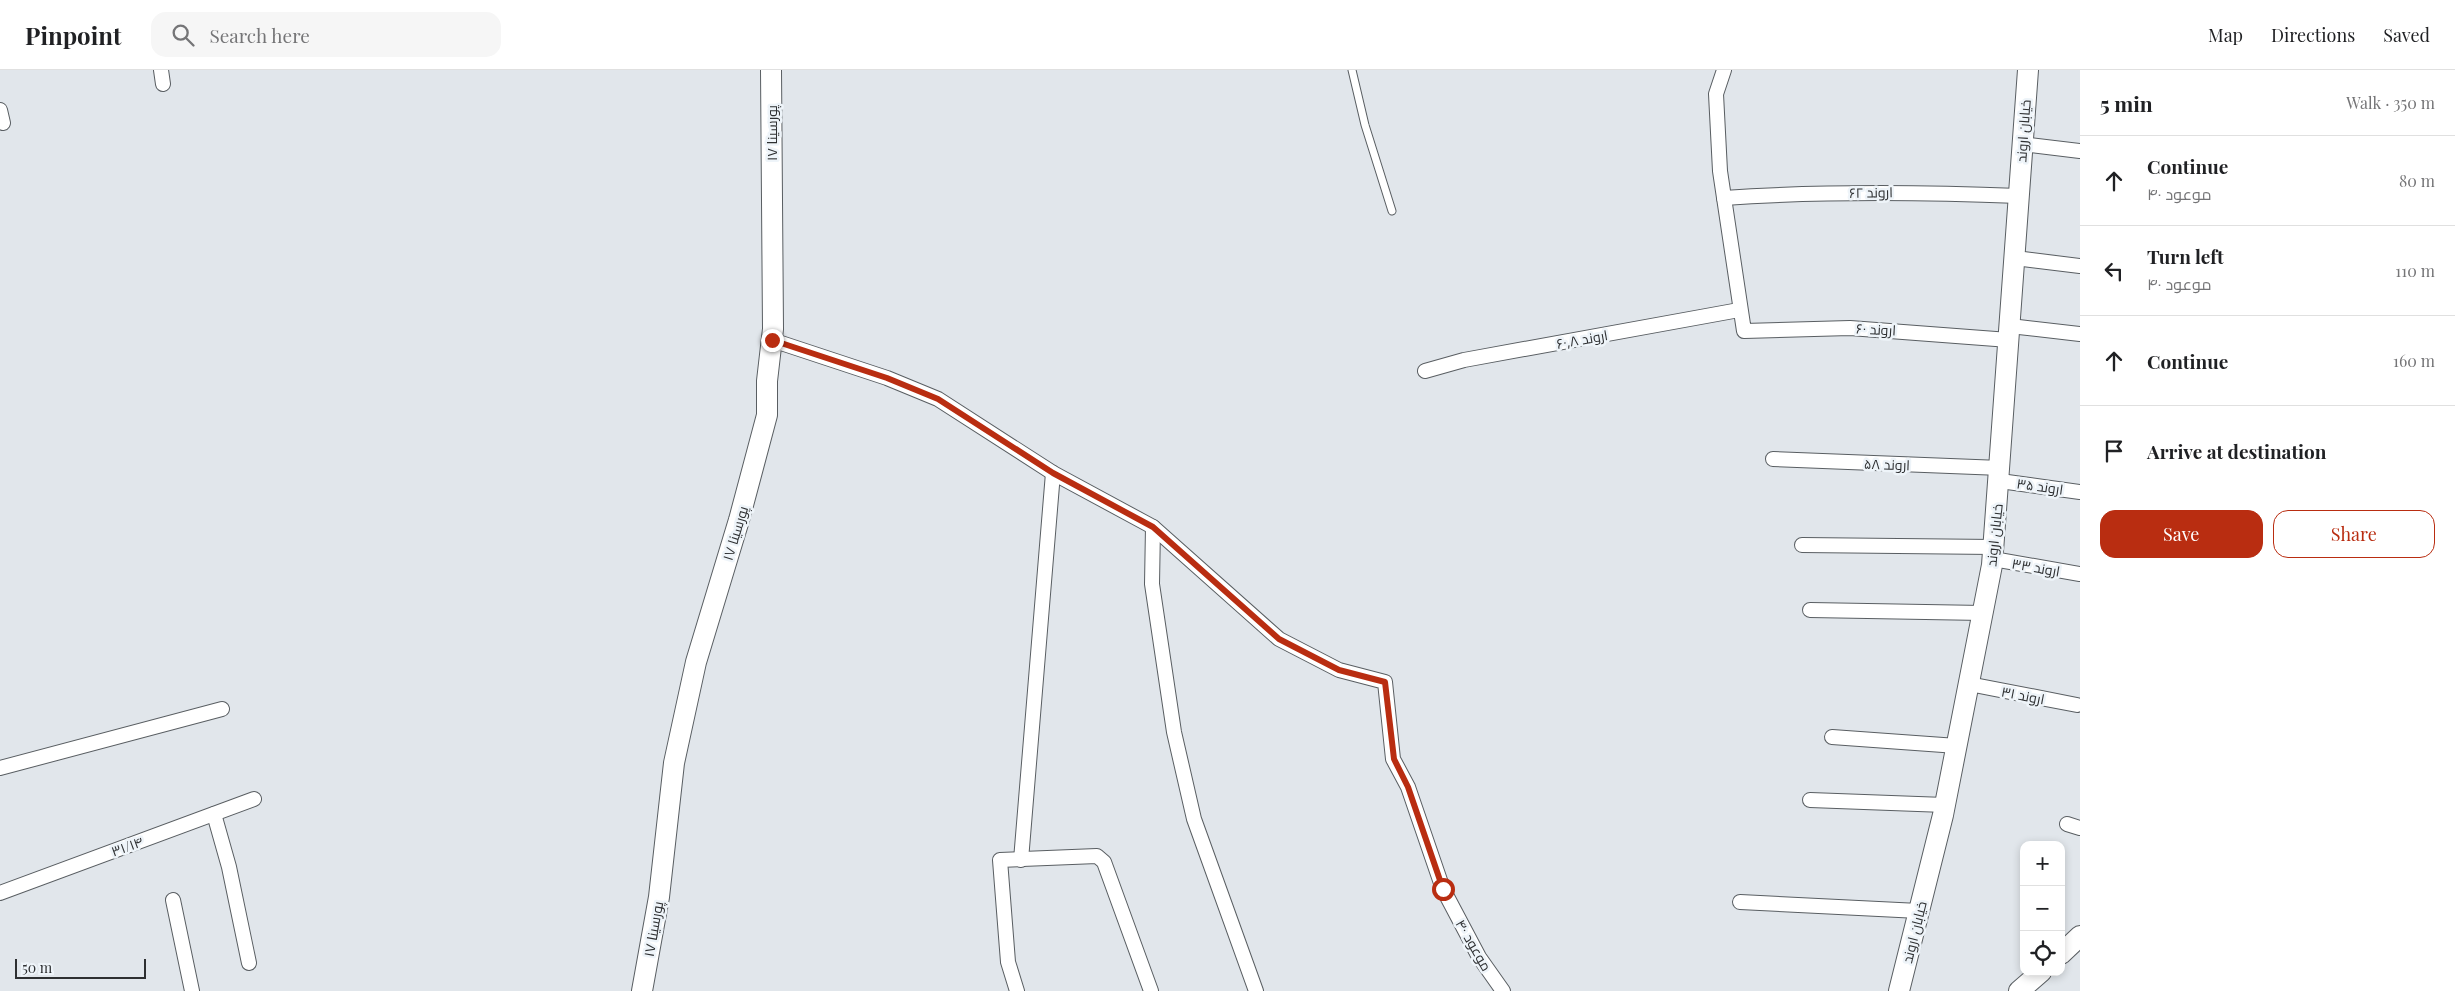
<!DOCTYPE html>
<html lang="en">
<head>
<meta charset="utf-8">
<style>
  :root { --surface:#fff; --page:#f6f6f6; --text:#202124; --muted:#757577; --line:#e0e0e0; --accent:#b92d11 }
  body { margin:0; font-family:"Playfair Display",Cairo,serif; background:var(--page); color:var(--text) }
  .controls { position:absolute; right:15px; bottom:15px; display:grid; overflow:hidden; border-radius:10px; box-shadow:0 2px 8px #0003 }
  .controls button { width:45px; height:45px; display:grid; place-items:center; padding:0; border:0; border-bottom:1px solid var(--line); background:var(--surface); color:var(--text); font:25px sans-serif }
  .scale { position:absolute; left:15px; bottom:12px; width:131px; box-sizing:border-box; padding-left:5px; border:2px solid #2d2f31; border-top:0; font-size:14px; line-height:18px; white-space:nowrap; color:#2d2f31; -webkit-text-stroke:4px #eef4f9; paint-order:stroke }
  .stop { position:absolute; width:15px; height:15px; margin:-11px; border:4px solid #b92d11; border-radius:50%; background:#fff }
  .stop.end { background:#b92d11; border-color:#fff; box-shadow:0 1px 5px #0008 }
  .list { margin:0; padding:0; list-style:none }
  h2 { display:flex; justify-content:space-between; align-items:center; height:65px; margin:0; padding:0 20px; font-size:21px }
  h2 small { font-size:16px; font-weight:400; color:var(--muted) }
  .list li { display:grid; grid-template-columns:32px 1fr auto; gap:15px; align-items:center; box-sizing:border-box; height:90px; padding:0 20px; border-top:1px solid var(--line) }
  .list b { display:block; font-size:19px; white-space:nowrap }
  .list p { margin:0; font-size:16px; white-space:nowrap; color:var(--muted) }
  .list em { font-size:16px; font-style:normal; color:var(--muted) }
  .actions { display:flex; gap:10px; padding:15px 20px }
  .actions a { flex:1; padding:11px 0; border:1px solid var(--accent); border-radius:15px; text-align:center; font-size:18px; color:var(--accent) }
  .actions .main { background:var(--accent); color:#fff }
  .icon { flex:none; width:28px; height:28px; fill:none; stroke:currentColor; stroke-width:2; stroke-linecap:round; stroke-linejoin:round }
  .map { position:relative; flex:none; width:2080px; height:921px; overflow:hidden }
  header { display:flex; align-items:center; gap:30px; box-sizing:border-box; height:70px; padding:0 25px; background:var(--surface); border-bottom:1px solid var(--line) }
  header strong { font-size:24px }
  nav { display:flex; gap:28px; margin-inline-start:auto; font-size:18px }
  .search { width:350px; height:45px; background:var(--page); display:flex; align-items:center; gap:12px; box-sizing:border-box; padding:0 18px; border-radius:15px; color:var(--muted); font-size:19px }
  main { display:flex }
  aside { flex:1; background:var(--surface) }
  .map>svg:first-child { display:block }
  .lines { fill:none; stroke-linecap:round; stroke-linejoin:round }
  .lane-casing { stroke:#595e62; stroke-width:9 }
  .street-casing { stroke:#595e62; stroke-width:16 }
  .secondary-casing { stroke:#595e62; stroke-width:22 }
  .lane { stroke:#fff; stroke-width:7 }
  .street { stroke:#fff; stroke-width:14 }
  .secondary { stroke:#fff; stroke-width:20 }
  .route { stroke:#b92d11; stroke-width:6 }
  .labels { text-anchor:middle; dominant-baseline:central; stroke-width:5; stroke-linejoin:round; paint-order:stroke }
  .street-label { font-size:14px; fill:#2d2f31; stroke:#eef4f9 }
</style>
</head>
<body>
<header>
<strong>Pinpoint</strong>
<div class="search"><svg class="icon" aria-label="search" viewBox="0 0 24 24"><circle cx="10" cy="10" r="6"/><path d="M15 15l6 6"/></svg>Search here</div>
<nav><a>Map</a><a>Directions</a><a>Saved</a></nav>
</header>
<main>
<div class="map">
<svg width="2080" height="921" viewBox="0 0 2080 921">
  <rect width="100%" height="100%" fill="#e1e6eb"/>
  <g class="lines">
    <defs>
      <polyline id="lane" points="1352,0 1365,55 1392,141"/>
      <g id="street">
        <polyline points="161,0 163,14"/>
        <polyline points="1724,0 1716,24 1720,101 1744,261 1850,258 2009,270"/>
        <polyline points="0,40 3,53"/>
        <polyline points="2022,74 2080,81"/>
        <path d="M 1724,128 C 1823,121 1920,122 2019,126"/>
        <polyline points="2015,188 2080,196"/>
        <polyline points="2010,256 2080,264"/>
        <polyline points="772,270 887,308 938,329 1053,403 1153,457 1279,569 1339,600 1385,612 1393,689 1408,717 1443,819 1479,887 1503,921"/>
        <polyline points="1425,301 1464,290 1739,240"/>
        <polyline points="1773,389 2001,398"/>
        <polyline points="2000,411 2080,422"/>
        <polyline points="1153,457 1152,514 1174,662 1194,749 1256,921"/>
        <polyline points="1802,475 1994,477"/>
        <polyline points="1993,489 2080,504"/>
        <polyline points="1810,540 1983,543"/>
        <polyline points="1969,614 2077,635"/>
        <polyline points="1832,667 1957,676"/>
        <polyline points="0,698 222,639"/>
        <polyline points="1810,730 1945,735"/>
        <polyline points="214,744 229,797 249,893"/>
        <polyline points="2067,754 2080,758"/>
        <polyline points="1021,790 1053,403"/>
        <polyline points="0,823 254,729"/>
        <polyline points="173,830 192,921"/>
        <polyline points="1740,832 1919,841"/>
        <polyline points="1017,921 1008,892 1000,790 1097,786 1104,792 1151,921"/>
      </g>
      <g id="secondary">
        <polyline points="2061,884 2080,866"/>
        <polyline points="642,921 659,827 674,693 696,592 739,450 767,345 767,311 773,259 771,0"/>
        <polyline points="1899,921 1943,745 1992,495 2028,0"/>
        <polyline points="2019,921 2041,902"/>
      </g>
    </defs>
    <!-- lane casing -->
    <use href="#lane" class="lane-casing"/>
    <!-- street casing -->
    <use href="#street" class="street-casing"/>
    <!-- secondary casing -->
    <use href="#secondary" class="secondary-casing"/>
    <!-- lane -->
    <use href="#lane" class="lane"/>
    <!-- street -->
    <use href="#street" class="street"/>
    <!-- secondary -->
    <use href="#secondary" class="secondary"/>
  </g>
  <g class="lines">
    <!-- route -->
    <polyline class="route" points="772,270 887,308 938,329 1053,403 1153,457 1279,569 1339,600 1385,612 1394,689 1408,717 1443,819"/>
  </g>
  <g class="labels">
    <!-- street labels -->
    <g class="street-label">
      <text transform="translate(2023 61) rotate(-86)">خیابان اروند</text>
      <text transform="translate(771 63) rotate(-90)">پورسینا ۱۷</text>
      <text transform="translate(1871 122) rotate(-1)">اروند ۶۲</text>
      <text transform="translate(1876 259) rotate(3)">اروند ۶۰</text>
      <text transform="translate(1582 269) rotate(-10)">اروند ۶۰٫۸</text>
      <text transform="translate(1887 394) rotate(2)">اروند ۵۸</text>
      <text transform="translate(2040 416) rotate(8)">اروند ۳۵</text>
      <text transform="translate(735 463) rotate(-73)">پورسینا ۱۷</text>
      <text transform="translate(1994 465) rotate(-84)">خیابان اروند</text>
      <text transform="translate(2036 497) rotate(10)">اروند ۳۳</text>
      <text transform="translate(2023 625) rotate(11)">اروند ۳۱</text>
      <text transform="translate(127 776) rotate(-20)">۳۱/۱۴</text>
      <text transform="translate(653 859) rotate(-80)">پورسینا ۱۷</text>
      <text transform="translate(1914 862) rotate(-76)">خیابان اروند</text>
      <text transform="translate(1474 875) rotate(60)">موعود ۴۰</text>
    </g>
  </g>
</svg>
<div class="controls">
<button>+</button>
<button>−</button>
<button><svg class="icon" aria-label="locate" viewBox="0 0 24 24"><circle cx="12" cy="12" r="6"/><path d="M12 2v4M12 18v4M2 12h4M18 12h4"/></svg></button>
</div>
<div class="scale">50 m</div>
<div class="stop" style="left:1443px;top:819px"></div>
<div class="stop end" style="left:772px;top:270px"></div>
</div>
<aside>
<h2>5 min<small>Walk · 350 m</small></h2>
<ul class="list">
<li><svg class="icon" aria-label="ahead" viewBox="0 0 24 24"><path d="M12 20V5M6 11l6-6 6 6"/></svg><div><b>Continue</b><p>موعود ۴۰</p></div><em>80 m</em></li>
<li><svg class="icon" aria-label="left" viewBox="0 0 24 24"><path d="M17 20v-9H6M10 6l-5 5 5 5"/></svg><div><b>Turn left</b><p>موعود ۴۰</p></div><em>110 m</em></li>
<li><svg class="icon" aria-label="ahead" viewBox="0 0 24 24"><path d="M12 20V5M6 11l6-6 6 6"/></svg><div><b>Continue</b></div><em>160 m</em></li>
<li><svg class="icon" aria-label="arrive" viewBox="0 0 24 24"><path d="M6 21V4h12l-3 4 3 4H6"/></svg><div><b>Arrive at destination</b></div></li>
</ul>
<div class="actions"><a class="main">Save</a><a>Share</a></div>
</aside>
</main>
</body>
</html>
